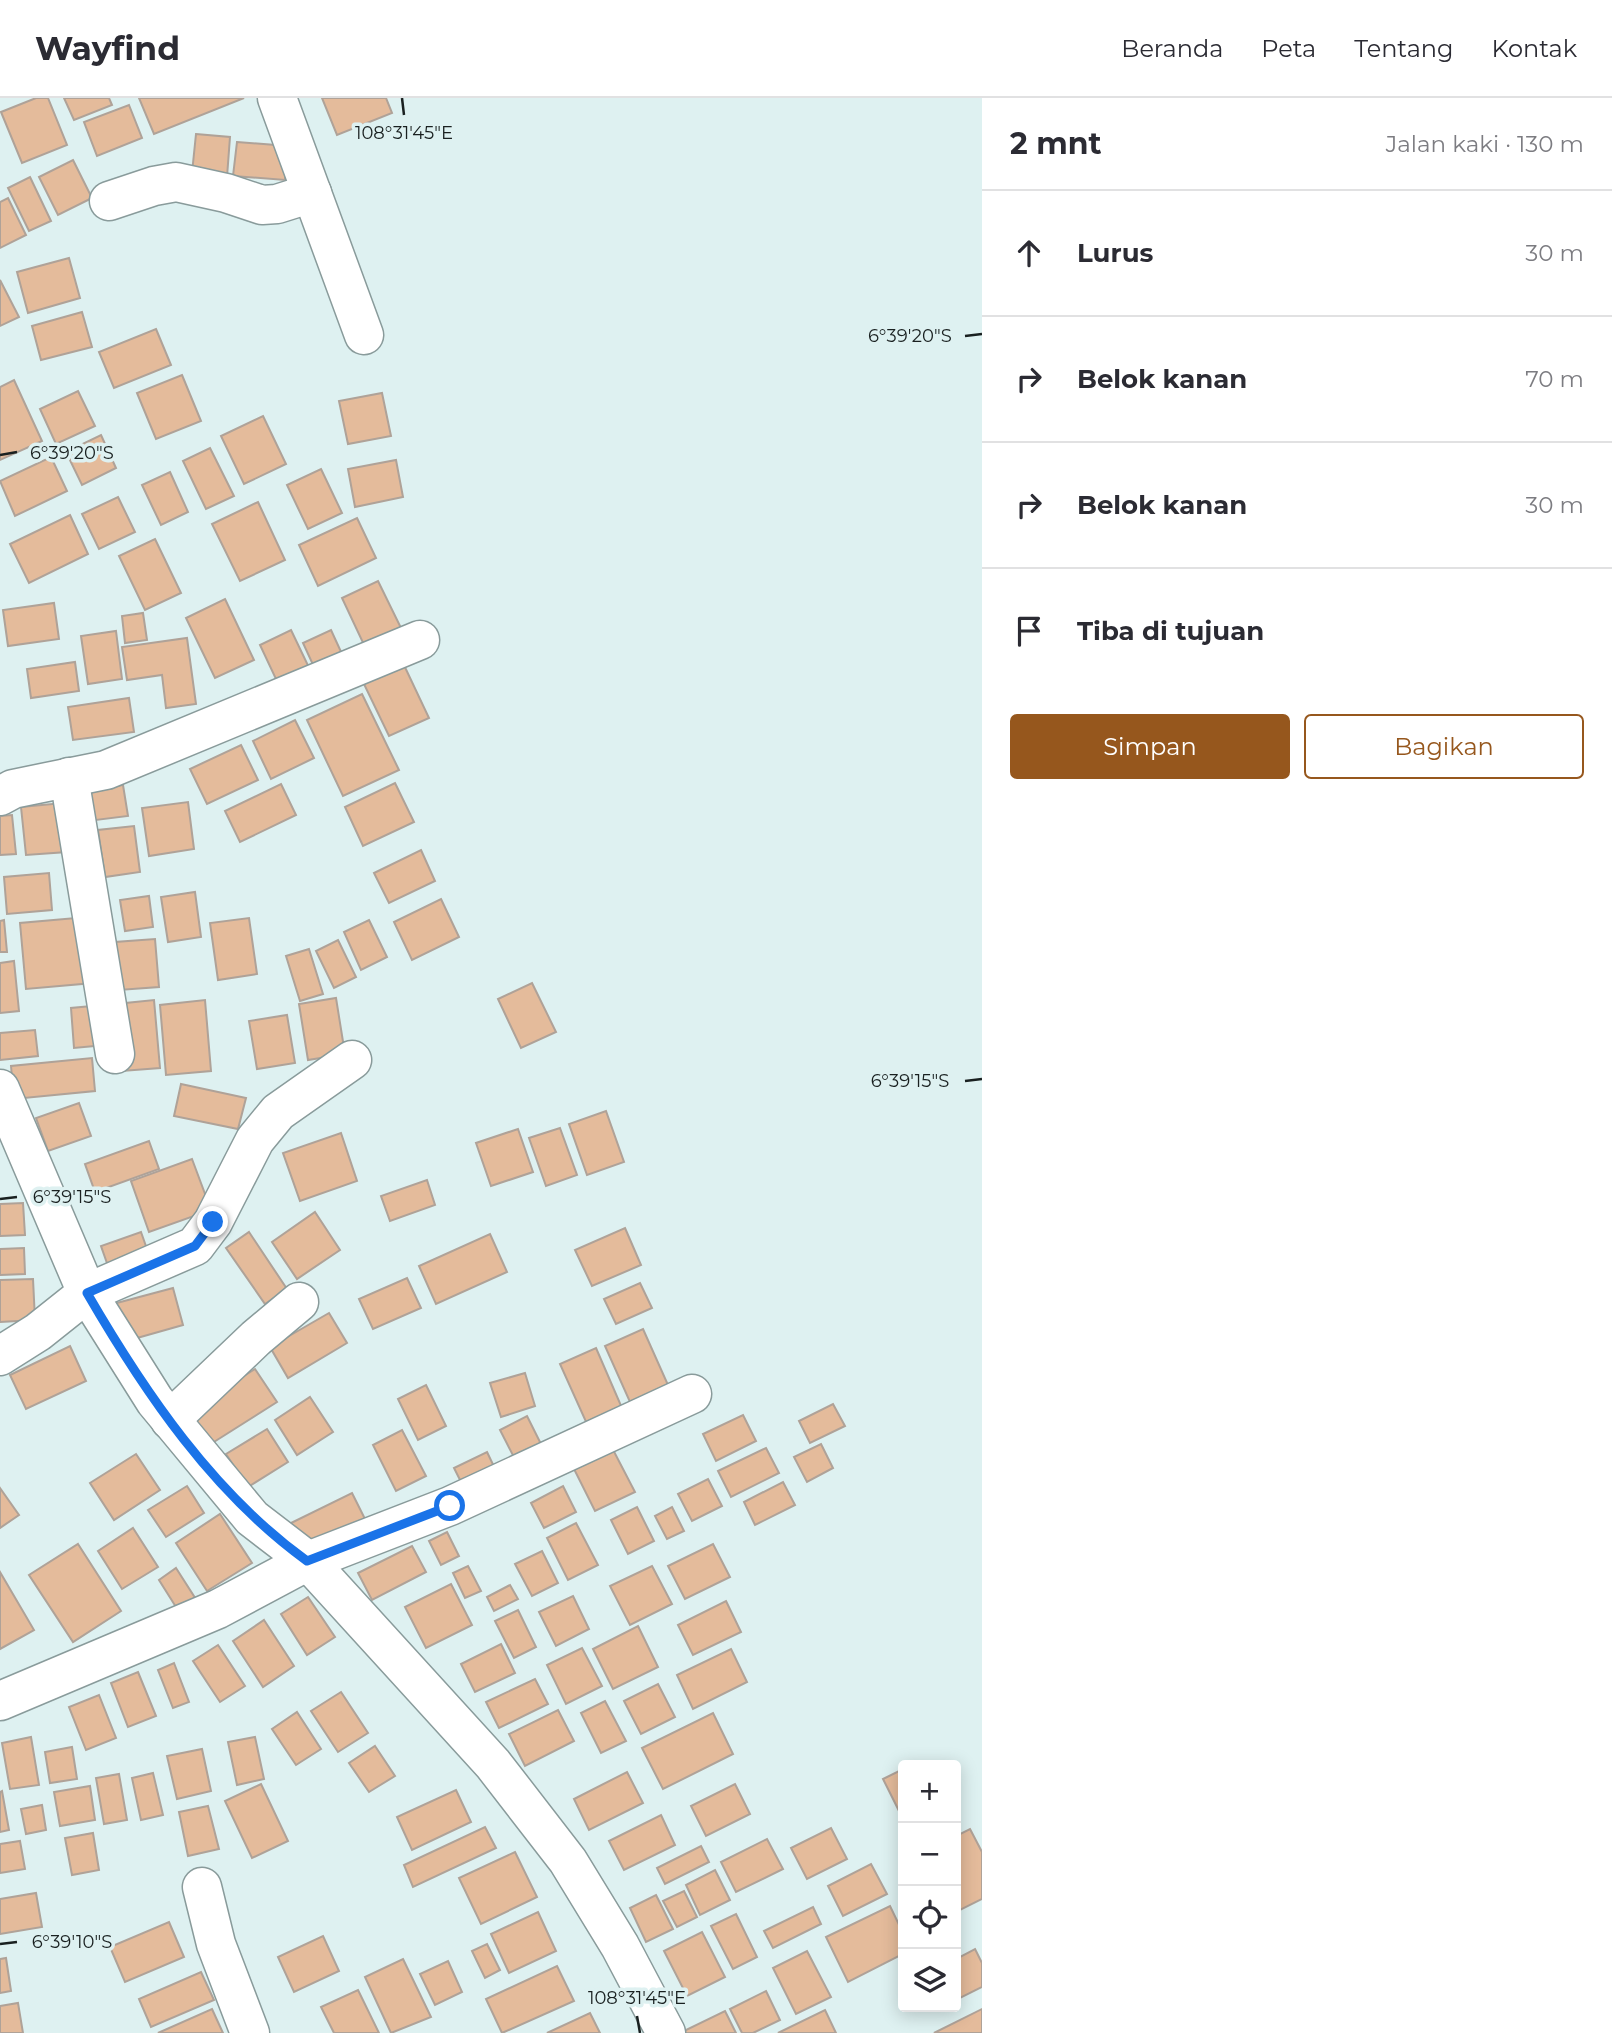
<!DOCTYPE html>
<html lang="id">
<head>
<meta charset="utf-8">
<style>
  :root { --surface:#fff; --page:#f2f2f3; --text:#2b2b33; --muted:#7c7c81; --line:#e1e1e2; --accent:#96571d }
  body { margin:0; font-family:Montserrat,sans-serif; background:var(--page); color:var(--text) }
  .controls { position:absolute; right:21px; bottom:21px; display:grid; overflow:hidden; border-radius:7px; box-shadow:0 4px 18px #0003 }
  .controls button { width:63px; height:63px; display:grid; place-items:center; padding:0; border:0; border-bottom:2px solid var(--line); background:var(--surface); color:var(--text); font:35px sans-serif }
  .stop { position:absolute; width:21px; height:21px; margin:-16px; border:5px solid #1a73e8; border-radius:50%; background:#fff }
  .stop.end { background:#1a73e8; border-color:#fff; box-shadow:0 2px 7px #0008 }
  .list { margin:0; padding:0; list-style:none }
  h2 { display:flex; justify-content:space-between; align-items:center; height:91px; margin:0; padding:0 28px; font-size:30px }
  h2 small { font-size:23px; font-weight:400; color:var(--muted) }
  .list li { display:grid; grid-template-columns:46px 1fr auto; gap:21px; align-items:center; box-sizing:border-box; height:126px; padding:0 28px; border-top:2px solid var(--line) }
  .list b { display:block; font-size:26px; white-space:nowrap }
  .list em { font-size:23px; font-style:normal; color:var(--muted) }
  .actions { display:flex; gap:14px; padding:21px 28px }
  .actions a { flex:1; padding:16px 0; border:2px solid var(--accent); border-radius:7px; text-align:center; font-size:24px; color:var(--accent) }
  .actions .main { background:var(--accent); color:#fff }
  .icon { flex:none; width:38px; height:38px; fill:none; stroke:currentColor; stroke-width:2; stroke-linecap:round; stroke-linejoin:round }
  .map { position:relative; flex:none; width:982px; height:1935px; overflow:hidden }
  header { display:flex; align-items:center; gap:42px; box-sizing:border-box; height:98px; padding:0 35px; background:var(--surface); border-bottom:2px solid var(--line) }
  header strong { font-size:33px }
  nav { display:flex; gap:38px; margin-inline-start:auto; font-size:24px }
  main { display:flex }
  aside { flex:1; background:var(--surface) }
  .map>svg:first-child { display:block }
  .building { fill:#e4bb9b; stroke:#afa298; stroke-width:2 }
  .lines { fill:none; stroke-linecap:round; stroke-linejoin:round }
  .minor-casing { stroke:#899b9b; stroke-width:41 }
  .minor { stroke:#fff; stroke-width:38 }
  .route { stroke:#1a73e8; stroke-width:9 }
  .ticks { fill:none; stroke:#192020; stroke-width:2.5 }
  .ticks-label { font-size:18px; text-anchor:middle; fill:#192020; stroke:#def1f1; stroke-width:7; stroke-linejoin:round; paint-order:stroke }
</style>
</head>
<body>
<header>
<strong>Wayfind</strong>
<nav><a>Beranda</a><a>Peta</a><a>Tentang</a><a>Kontak</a></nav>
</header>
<main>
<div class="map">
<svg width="982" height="1935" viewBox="0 0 982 1935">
  <rect width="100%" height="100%" fill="#def1f1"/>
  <!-- building -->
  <g class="building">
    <polygon points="36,0 48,0 67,47 22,65 1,14"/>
    <polygon points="64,0 109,0 112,7 74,22"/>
    <polygon points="139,0 244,0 154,36"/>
    <polygon points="322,0 386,0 392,15 337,37"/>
    <polygon points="129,7 142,40 97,58 84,24"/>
    <polygon points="196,36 230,39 227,79 192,75"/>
    <polygon points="237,44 288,48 285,82 233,78"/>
    <polygon points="73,62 92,100 58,117 39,79"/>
    <polygon points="30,79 51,123 29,133 8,90"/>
    <polygon points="8,100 26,137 0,150 0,104"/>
    <polygon points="69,160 80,200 28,215 17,174"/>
    <polygon points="0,182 19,219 0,228"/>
    <polygon points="82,214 92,249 41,262 32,228"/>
    <polygon points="156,231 171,267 114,290 99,254"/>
    <polygon points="182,277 201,323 156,341 137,295"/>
    <polygon points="14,282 42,343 0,362 0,289"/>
    <polygon points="78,293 95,328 56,346 40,311"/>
    <polygon points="382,295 391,338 348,346 339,303"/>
    <polygon points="263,318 286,366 244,386 221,338"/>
    <polygon points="101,337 116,370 82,387 66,354"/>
    <polygon points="210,350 234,398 206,411 183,363"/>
    <polygon points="51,359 67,393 15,418 0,383"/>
    <polygon points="396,362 403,399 355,409 348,371"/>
    <polygon points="321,371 342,415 308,431 287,387"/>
    <polygon points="170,374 188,414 161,427 142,387"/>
    <polygon points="118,399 135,434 99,451 82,416"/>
    <polygon points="258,404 285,462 240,483 212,426"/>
    <polygon points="70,417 88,456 29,485 10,446"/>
    <polygon points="357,420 376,460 318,488 299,447"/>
    <polygon points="155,441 181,495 145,512 119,458"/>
    <polygon points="378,483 402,532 365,549 342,500"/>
    <polygon points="225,501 254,562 215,580 186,520"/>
    <polygon points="54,505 59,541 8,548 3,512"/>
    <polygon points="143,515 147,542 125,545 122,518"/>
    <polygon points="291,532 314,580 283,596 260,547"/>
    <polygon points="331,532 348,569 320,582 303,545"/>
    <polygon points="116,533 122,581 88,586 81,538"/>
    <polygon points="187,540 196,606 166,610 162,577 127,582 122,549"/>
    <polygon points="75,564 79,593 31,600 27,571"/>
    <polygon points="403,565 429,620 389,638 363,584"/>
    <polygon points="362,596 399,672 343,698 307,622"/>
    <polygon points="129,600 134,634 73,642 68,609"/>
    <polygon points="295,622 314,660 271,681 253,643"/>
    <polygon points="241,647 258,682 207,706 190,671"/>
    <polygon points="395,685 414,724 363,748 345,709"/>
    <polygon points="281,686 296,717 240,744 225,713"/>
    <polygon points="123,687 128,718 80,724 76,694"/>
    <polygon points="188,704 194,751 149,758 142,710"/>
    <polygon points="63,705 67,754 26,757 21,709"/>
    <polygon points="12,717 16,756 0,757 0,718"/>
    <polygon points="134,728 140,774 105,779 98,732"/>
    <polygon points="421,752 435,783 389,805 374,775"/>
    <polygon points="49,775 52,812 7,816 4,779"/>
    <polygon points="195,794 201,839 168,844 161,799"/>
    <polygon points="149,798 153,829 125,833 120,802"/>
    <polygon points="441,801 459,839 412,862 394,824"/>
    <polygon points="87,819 93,885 26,891 20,825"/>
    <polygon points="249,820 257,876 218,882 210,825"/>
    <polygon points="4,822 7,854 0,854 0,823"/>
    <polygon points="369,822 387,859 361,872 344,834"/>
    <polygon points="155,841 159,889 119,892 115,844"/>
    <polygon points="338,842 356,879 334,890 316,853"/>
    <polygon points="309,851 323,896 300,903 286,858"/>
    <polygon points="14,863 19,913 0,915 0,865"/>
    <polygon points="532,885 556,934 521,950 498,901"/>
    <polygon points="336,900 345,956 308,962 299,906"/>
    <polygon points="154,902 160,970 122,973 116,906"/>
    <polygon points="205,902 211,973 166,977 160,907"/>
    <polygon points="102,907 105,947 74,950 71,910"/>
    <polygon points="287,917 295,965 257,971 249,923"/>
    <polygon points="35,932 38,958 0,962 0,935"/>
    <polygon points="92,960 95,993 14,1001 11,968"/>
    <polygon points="181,986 246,1000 238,1031 174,1018"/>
    <polygon points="79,1005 91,1038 48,1053 36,1020"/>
    <polygon points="606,1013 624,1064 587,1077 569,1026"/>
    <polygon points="560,1030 577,1077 546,1088 529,1040"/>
    <polygon points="518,1031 533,1074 491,1088 476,1045"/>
    <polygon points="341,1035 357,1083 300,1103 283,1055"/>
    <polygon points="149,1043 159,1071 95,1094 85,1066"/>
    <polygon points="192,1061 211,1112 149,1134 131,1083"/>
    <polygon points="427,1082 435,1107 390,1123 381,1098"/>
    <polygon points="23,1105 25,1137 0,1138 0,1106"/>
    <polygon points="315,1114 340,1152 297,1181 272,1144"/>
    <polygon points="625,1130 641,1167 592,1188 575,1152"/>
    <polygon points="141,1134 148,1154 108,1168 101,1148"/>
    <polygon points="249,1134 287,1191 265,1206 226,1150"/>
    <polygon points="490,1136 507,1174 436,1206 419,1168"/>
    <polygon points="24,1150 25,1176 0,1177 0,1151"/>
    <polygon points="407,1180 421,1210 373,1231 359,1201"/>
    <polygon points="33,1181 35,1222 0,1224 0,1182"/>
    <polygon points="640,1185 652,1210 616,1226 604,1201"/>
    <polygon points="173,1190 183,1227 123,1244 113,1206"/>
    <polygon points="329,1215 347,1245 288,1280 270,1249"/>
    <polygon points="643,1231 668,1287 630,1304 605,1248"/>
    <polygon points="70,1248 86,1283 26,1311 10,1277"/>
    <polygon points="596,1250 622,1310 587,1326 560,1266"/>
    <polygon points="255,1271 277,1304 206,1349 184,1316"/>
    <polygon points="525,1275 535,1308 501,1319 490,1285"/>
    <polygon points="426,1287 446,1328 418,1342 398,1301"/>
    <polygon points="310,1299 333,1334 297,1357 275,1322"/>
    <polygon points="833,1306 845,1328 810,1345 799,1323"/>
    <polygon points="743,1317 756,1343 716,1363 703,1336"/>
    <polygon points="527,1318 547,1358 520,1371 500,1332"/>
    <polygon points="267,1331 288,1364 248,1389 226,1356"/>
    <polygon points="402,1332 426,1378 396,1393 373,1347"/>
    <polygon points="609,1344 635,1394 595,1413 570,1363"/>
    <polygon points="821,1346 833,1370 807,1384 794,1359"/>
    <polygon points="766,1350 779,1375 731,1399 718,1373"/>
    <polygon points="487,1354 500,1381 467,1396 454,1370"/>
    <polygon points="136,1356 160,1392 114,1422 90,1385"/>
    <polygon points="708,1381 722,1408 692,1423 678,1396"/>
    <polygon points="783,1384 795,1407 755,1427 744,1404"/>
    <polygon points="187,1388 204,1415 166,1439 148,1412"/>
    <polygon points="563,1388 576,1414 544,1430 531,1405"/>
    <polygon points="0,1390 19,1417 0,1430"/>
    <polygon points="352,1395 369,1429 308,1459 291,1425"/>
    <polygon points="637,1409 654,1443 628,1456 611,1422"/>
    <polygon points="672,1409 684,1433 667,1441 655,1418"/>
    <polygon points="220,1416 252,1465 207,1493 176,1445"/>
    <polygon points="576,1425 598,1467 568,1482 547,1440"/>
    <polygon points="133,1430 158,1469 122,1491 98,1453"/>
    <polygon points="447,1434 459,1458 441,1467 429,1443"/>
    <polygon points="78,1446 121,1513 73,1544 29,1477"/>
    <polygon points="713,1446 730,1479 685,1501 668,1468"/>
    <polygon points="412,1448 426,1474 372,1502 358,1475"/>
    <polygon points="542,1453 558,1485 532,1498 515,1466"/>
    <polygon points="468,1468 481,1493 465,1500 453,1475"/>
    <polygon points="652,1468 672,1506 630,1527 610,1488"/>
    <polygon points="176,1470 199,1506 181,1517 159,1482"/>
    <polygon points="0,1474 34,1532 0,1551"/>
    <polygon points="451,1486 472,1527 426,1550 405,1509"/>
    <polygon points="510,1487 518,1501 494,1513 487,1499"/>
    <polygon points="573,1498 589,1531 556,1548 539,1514"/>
    <polygon points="308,1499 335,1539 307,1557 281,1516"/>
    <polygon points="726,1503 741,1534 693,1557 678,1527"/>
    <polygon points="518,1512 536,1549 514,1560 495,1523"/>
    <polygon points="264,1522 294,1568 263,1589 233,1543"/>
    <polygon points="638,1528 658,1569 613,1591 593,1551"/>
    <polygon points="501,1546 515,1575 475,1594 461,1566"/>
    <polygon points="218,1547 245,1588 220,1604 193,1563"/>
    <polygon points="582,1550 602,1588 566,1606 547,1567"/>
    <polygon points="731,1551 747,1584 693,1611 677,1577"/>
    <polygon points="174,1565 189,1604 173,1610 158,1572"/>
    <polygon points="138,1574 156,1618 128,1629 111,1585"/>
    <polygon points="535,1581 548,1606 499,1630 486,1604"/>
    <polygon points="658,1586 675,1619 641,1636 624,1603"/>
    <polygon points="341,1594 368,1635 338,1654 311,1613"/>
    <polygon points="99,1597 116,1640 86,1652 69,1609"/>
    <polygon points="605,1603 626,1643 601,1655 581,1615"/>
    <polygon points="558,1612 574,1643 525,1668 509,1636"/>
    <polygon points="297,1614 321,1651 296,1667 272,1631"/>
    <polygon points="713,1615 733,1656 663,1691 642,1650"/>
    <polygon points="31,1639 39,1687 10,1691 2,1645"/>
    <polygon points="255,1639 264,1681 237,1687 228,1644"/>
    <polygon points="375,1648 395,1678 369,1694 349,1665"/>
    <polygon points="72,1649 77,1681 50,1685 45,1654"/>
    <polygon points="202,1651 211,1693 177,1701 167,1658"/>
    <polygon points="903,1671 903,1721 883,1681"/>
    <polygon points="627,1674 643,1705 589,1732 574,1701"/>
    <polygon points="153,1675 163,1717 141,1722 132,1680"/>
    <polygon points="119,1676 127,1722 104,1726 96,1680"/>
    <polygon points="261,1686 288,1743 252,1760 225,1703"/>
    <polygon points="735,1686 750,1716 706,1738 691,1708"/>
    <polygon points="90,1688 95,1722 60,1728 54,1694"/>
    <polygon points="456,1692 471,1724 412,1752 397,1719"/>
    <polygon points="2,1693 9,1732 0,1734 0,1694"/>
    <polygon points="42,1707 46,1732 26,1736 21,1711"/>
    <polygon points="208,1708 219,1751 188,1758 179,1714"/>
    <polygon points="661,1717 675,1747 624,1772 609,1743"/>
    <polygon points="485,1729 496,1750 413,1789 404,1767"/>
    <polygon points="831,1730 847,1761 807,1781 791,1750"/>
    <polygon points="970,1731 982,1754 982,1801 956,1814 956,1738"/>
    <polygon points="93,1735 99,1772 72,1777 65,1740"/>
    <polygon points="767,1741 783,1771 736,1794 721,1764"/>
    <polygon points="20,1743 25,1771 0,1775 0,1746"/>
    <polygon points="701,1748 709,1764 665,1786 657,1770"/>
    <polygon points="515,1754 537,1799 481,1826 459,1780"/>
    <polygon points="871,1766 887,1796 843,1818 828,1788"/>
    <polygon points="715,1772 730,1802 700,1817 686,1787"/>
    <polygon points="684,1793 697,1819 677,1829 663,1803"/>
    <polygon points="36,1795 42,1829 0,1836 0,1801"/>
    <polygon points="656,1797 673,1831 646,1844 630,1810"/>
    <polygon points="890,1808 903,1835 903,1856 848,1884 826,1839"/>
    <polygon points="813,1809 821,1826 773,1850 764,1833"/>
    <polygon points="538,1814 556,1853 509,1875 491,1836"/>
    <polygon points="736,1816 757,1859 733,1871 711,1828"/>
    <polygon points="169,1824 184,1859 125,1884 110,1849"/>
    <polygon points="702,1834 725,1879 687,1898 664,1853"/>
    <polygon points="323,1838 339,1873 294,1894 278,1859"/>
    <polygon points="487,1846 500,1872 485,1880 472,1853"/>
    <polygon points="975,1851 982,1865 982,1889 956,1902 956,1861"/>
    <polygon points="807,1853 831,1899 796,1916 773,1870"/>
    <polygon points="6,1860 11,1893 0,1895 0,1861"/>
    <polygon points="403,1861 431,1919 391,1935 365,1879"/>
    <polygon points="448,1863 462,1894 435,1907 420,1876"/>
    <polygon points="557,1868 574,1903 502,1935 486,1901"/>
    <polygon points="201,1874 214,1902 151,1929 139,1901"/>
    <polygon points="358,1892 379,1935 334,1935 321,1909"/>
    <polygon points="766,1893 780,1922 753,1935 742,1935 730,1911"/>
    <polygon points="18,1905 23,1935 0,1935 0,1908"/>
    <polygon points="212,1911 223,1935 158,1935"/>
    <polygon points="982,1911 982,1935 934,1935"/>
    <polygon points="825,1912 836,1935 778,1935"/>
    <polygon points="725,1913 736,1935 680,1935"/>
    <polygon points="590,1915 600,1935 547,1935"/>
  </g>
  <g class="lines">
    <defs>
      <g id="minor">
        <polyline points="277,0 364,237"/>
        <polyline points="109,103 154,88 176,84 226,95 262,107 277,106 312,95"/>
        <polyline points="69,679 115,956"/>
        <polyline points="0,698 13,691 106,672 420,542"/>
        <polyline points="0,991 87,1195 155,1303 252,1420 308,1463 493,1666 568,1763 620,1848 666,1935"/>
        <polyline points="0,1258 38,1234 87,1195 195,1148 213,1124 255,1042 278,1014 352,962"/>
        <polyline points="170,1322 256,1240 299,1204"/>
        <polyline points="0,1603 218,1511 308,1463 450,1408 692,1296"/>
        <polyline points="202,1789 216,1846 250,1935"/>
      </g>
    </defs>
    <!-- minor casing -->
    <use href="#minor" class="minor-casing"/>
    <!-- minor -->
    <use href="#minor" class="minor"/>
  </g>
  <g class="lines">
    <!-- route -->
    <path class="route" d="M 213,1124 L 195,1148 L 87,1195 C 145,1295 213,1395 307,1463 L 450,1408"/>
  </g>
  <!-- ticks -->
  <path class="ticks" d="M 402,0 L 404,17M 965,238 L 982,236M 0,357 L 17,354M 965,983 L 982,981M 0,1101 L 17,1099M 0,1846 L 17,1844M 637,1918 L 640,1935"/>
  <g class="ticks-label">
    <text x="404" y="41">108°31'45"E</text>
    <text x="910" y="244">6°39'20"S</text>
    <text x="72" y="361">6°39'20"S</text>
    <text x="910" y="989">6°39'15"S</text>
    <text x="72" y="1105">6°39'15"S</text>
    <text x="72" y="1850">6°39'10"S</text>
    <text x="637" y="1906">108°31'45"E</text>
  </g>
</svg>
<div class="controls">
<button>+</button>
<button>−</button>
<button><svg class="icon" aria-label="locate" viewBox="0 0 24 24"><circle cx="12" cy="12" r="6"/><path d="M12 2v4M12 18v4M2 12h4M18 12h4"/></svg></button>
<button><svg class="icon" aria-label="layers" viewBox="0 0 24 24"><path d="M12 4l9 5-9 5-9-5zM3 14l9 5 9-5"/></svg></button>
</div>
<div class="stop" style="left:450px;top:1408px"></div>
<div class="stop end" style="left:213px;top:1124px"></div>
</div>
<aside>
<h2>2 mnt<small>Jalan kaki · 130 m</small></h2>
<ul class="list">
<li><svg class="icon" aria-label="ahead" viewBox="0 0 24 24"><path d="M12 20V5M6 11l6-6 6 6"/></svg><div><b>Lurus</b></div><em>30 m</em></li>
<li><svg class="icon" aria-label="right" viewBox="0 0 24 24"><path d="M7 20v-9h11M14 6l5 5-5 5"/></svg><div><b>Belok kanan</b></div><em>70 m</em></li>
<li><svg class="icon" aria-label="right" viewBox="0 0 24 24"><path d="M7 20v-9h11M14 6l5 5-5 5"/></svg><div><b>Belok kanan</b></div><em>30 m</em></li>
<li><svg class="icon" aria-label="arrive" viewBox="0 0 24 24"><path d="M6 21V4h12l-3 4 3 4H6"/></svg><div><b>Tiba di tujuan</b></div></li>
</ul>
<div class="actions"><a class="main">Simpan</a><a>Bagikan</a></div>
</aside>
</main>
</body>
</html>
